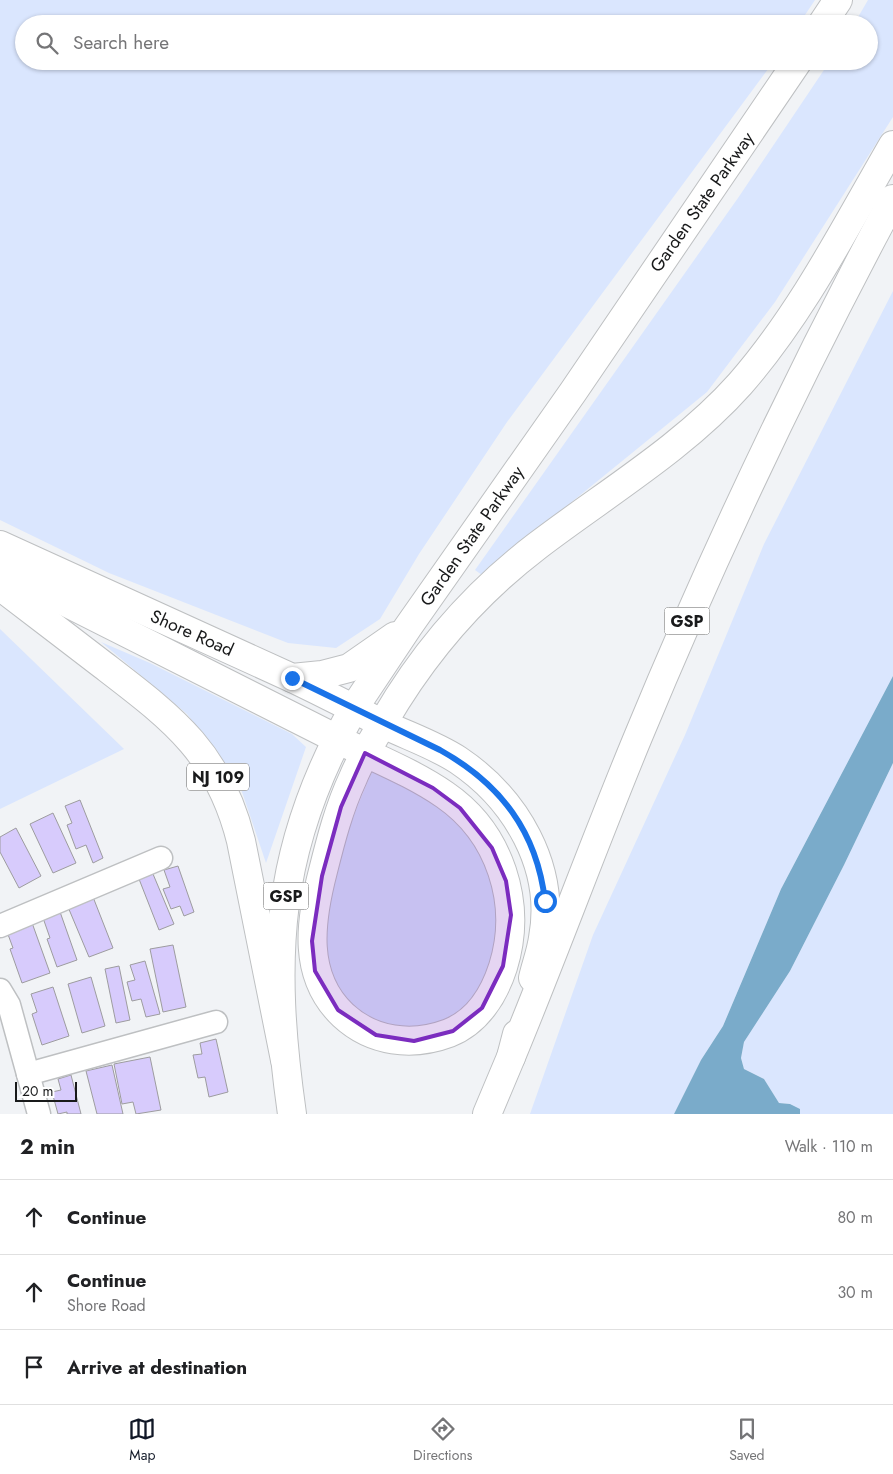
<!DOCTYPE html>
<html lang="en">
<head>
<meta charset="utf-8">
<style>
  :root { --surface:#fff; --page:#f2f2f2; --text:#202124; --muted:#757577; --line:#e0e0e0; --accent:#111827 }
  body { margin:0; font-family:Jost,sans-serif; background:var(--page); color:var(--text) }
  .scale { position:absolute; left:15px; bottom:12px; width:62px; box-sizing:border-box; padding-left:5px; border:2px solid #191a1b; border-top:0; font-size:14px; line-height:18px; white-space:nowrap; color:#191a1b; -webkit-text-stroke:4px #fff; paint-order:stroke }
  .stop { position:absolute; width:15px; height:15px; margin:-11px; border:4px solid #1a73e8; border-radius:50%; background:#fff }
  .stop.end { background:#1a73e8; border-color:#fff; box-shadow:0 1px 5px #0008 }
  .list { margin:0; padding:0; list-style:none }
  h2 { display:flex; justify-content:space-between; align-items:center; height:65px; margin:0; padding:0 20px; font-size:21px }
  h2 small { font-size:16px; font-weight:400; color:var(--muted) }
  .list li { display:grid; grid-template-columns:32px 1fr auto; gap:15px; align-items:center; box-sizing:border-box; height:75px; padding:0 20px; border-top:1px solid var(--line) }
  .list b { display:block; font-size:19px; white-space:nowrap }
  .list p { margin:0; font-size:16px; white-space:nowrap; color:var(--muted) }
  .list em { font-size:16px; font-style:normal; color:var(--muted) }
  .icon { flex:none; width:28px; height:28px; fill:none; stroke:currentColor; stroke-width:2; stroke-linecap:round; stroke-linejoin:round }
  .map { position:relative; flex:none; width:893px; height:1114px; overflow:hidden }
  .search { position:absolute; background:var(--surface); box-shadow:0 1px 4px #0004; left:15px; right:15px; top:15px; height:55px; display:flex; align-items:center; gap:12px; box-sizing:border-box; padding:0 18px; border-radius:28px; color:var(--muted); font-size:19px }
  .sheet { height:290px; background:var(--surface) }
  nav { display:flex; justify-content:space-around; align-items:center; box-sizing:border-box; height:70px; border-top:1px solid var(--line); background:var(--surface); font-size:14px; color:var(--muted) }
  nav a { display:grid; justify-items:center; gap:2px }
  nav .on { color:var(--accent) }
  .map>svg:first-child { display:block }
  .green { fill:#dae6fe }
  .water { fill:#7aabca }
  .building { fill:#d7cbfc; stroke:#9d9c9f }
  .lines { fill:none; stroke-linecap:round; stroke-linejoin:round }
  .minor-casing { stroke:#bec0c2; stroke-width:25 }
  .major-casing { stroke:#bec0c2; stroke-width:30 }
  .highway-casing { stroke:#bec0c2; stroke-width:30 }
  .minor { stroke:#fff; stroke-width:22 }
  .major { stroke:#fff; stroke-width:28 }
  .highway { stroke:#fff; stroke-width:28 }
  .route { stroke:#1a73e8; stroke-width:6 }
  .marked { fill:#7b2cbf; fill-opacity:0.2; stroke:#7b2cbf; stroke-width:4; stroke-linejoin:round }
  .labels { text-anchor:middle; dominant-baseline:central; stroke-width:4; stroke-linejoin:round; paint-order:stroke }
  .shield { fill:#fff; stroke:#5e5f5f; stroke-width:1 }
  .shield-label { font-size:16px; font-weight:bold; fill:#191a1b }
  .street-label { font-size:18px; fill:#191a1b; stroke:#fff }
</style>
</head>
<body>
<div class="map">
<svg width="893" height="1114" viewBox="0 0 893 1114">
  <rect width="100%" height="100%" fill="#f1f3f6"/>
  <!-- green -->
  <g class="green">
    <polygon points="0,0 815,0 799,24 24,24 24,61 774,61 507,422 419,554 380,619 336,648 288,643 109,573 0,520"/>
    <polygon points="868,0 893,0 893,117 775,302 707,392 482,575 475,570 738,198 830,61 869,61 869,24 854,24"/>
    <polygon points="893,291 893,676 781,889 723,1026 701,1060 674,1114 530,1114 593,935 685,735 764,544"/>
    <polygon points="0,629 124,749 0,809"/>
    <polygon points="101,642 150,663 292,734 306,747 266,863 239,783 187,714"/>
    <polygon points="893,763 893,1114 800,1114 799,1109 790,1104 779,1103 764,1079 744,1069 741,1058 744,1042 790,971 844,865"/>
    <path d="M 372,772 C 396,781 447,806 463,825 C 477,841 494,872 498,892 C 499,900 497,910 497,919 C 496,931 498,948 495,960 C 488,981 474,1002 457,1016 C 440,1029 404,1032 385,1024 C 368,1017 348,1009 338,993 C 304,935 347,829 372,772 Z"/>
  </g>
  <!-- water -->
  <polygon class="water" points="893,676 893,763 844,865 790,971 744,1042 741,1058 744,1069 764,1079 779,1103 790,1104 800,1109 800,1114 674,1114 701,1060 723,1026 781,889"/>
  <!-- building -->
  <g class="building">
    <polygon points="80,800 103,858 93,863 86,845 76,849 67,825 72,823 65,806"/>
    <polygon points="53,813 76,863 53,873 30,824"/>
    <polygon points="16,828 41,876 19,888 0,852 0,837"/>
    <polygon points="178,866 194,912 184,916 180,906 171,909 163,889 170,887 164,870"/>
    <polygon points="153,874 174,924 159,930 139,879"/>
    <polygon points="93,897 113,948 89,957 68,907"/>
    <polygon points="59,909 77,960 57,967 47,939 50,938 42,915"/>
    <polygon points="31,920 50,973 22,983 10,949 13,948 6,929"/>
    <polygon points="173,945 186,1007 163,1012 150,949"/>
    <polygon points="145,961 160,1014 146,1017 141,999 132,1001 127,982 135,980 130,965"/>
    <polygon points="119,966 130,1020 116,1023 105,969"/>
    <polygon points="91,977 105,1026 82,1033 68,984"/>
    <polygon points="53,987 69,1036 42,1045 32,1014 37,1012 31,994"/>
    <polygon points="216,1039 228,1092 209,1097 205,1077 198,1078 193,1055 202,1054 200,1043"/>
    <polygon points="150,1057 161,1110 136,1114 133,1102 122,1104 114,1064"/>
    <polygon points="112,1065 123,1114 97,1114 86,1071"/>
    <polygon points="71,1075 81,1114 67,1114 67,1112 58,1114 52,1092 61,1090 58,1079"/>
  </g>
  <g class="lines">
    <defs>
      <g id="minor">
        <polyline points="0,926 161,858"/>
        <polyline points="0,990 9,1005 39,1114"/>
        <polyline points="28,1074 216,1022"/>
      </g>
      <g id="major">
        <path d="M 292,678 C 323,693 353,708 383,724 C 408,736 435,745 458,760 C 516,799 556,867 543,938 C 541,952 536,965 533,978"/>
        <path d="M 292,1114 C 270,959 274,847 354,708"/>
        <polyline points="487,1114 511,1057 517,1034"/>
      </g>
      <g id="highway">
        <polyline points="822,24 838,0"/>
        <polyline points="0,545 292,678 322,675 349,668 395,636"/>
        <path d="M 0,569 L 337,739 C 372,757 412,772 445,795 C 500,833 523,903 503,967 C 494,995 477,1022 449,1033 C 412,1047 372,1042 343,1015 C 302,976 310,921 323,871 C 331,839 339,808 353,778 C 361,758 373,740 384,721 C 424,652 474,594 537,546 C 605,494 683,448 740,384 C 802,313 846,226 893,145"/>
        <path d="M 0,586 C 34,612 69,639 103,665 C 172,718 219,752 241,841 L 285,1060"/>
        <polyline points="354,708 408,627 573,392 798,61"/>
        <path d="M 511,1057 C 555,951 594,843 638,737 C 714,553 799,374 893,199"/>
      </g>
    </defs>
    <!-- minor casing -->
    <use href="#minor" class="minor-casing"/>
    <!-- major casing -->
    <use href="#major" class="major-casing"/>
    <!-- highway casing -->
    <use href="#highway" class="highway-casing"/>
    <!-- minor -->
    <use href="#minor" class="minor"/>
    <!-- major -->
    <use href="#major" class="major"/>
    <!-- highway -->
    <use href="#highway" class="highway"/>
  </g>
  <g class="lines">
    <!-- route -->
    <path class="route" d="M 292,678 L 440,750 C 501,784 537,832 545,901"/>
  </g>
  <!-- marked area -->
  <path class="marked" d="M 365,753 L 433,788 L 460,808 L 492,848 L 506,881 L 511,915 L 503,966 L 482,1008 L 453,1031 L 414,1041 L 376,1035 L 338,1010 L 315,971 L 312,941 L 322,876 L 341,807 Z"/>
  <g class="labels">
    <!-- shield labels -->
    <g class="shield">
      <rect x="664.5" y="607.5" width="45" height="27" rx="4"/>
      <rect x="187" y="763.5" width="62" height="27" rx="4"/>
      <rect x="263.5" y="882.5" width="45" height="27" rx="4"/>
    </g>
    <g class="shield-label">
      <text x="687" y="621">GSP</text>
      <text x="218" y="777">NJ 109</text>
      <text x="286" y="896">GSP</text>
    </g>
    <!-- street labels -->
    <g class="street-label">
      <text transform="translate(702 202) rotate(-55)">Garden State Parkway</text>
      <text transform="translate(472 536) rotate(-55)">Garden State Parkway</text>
      <text transform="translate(192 633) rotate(24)">Shore Road</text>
    </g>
  </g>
</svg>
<div class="scale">20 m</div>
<div class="stop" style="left:545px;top:901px"></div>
<div class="stop end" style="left:292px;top:678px"></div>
<div class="search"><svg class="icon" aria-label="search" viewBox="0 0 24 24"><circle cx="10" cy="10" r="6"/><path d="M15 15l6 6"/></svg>Search here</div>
</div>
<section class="sheet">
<h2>2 min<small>Walk · 110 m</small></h2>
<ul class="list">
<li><svg class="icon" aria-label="ahead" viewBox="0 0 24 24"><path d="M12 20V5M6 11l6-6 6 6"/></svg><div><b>Continue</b></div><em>80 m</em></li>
<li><svg class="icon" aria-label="ahead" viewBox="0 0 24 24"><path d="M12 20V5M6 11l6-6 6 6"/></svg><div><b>Continue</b><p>Shore Road</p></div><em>30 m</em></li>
<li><svg class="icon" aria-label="arrive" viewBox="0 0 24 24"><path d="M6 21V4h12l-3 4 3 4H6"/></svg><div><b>Arrive at destination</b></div></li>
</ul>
</section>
<nav>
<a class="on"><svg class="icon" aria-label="map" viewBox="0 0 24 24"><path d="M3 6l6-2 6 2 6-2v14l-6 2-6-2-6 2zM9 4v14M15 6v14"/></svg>Map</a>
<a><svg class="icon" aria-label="directions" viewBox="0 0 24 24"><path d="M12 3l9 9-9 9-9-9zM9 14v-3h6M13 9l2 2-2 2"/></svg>Directions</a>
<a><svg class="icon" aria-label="saved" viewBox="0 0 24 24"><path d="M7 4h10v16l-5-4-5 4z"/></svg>Saved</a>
</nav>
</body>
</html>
